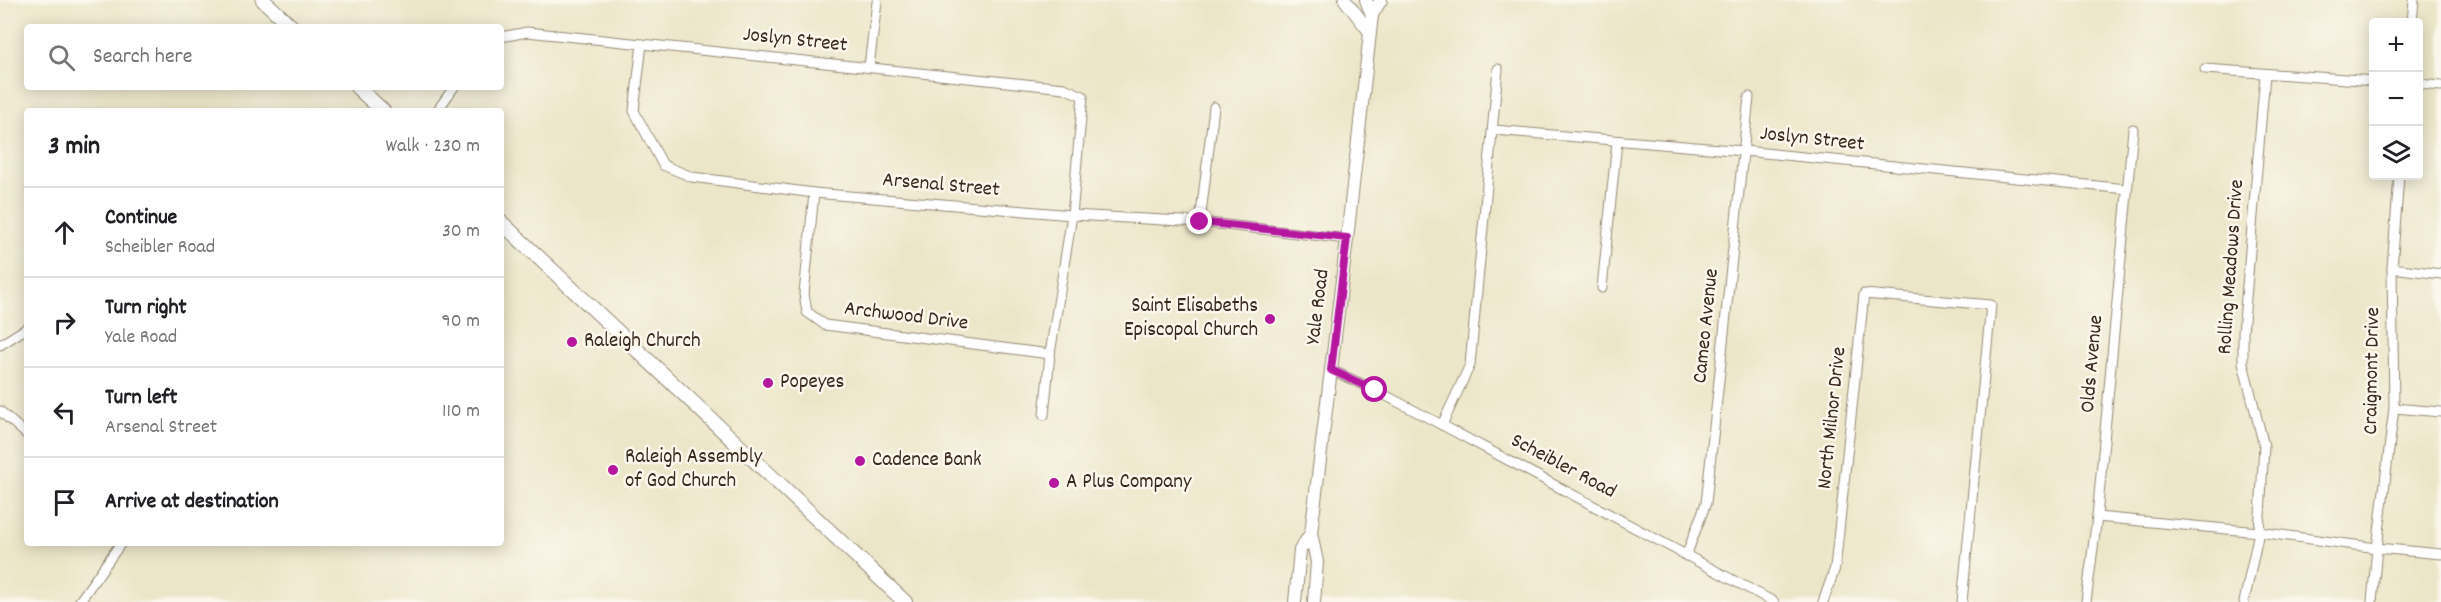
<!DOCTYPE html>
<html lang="en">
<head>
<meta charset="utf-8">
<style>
  :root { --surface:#fff; --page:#f2f2f2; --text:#202124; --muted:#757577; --line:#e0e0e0 }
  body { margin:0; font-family:Dekko,sans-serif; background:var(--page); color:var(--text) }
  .controls { position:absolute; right:18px; top:18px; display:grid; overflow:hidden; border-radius:6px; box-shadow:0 3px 15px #0003 }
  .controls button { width:54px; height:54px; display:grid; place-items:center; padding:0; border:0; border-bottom:2px solid var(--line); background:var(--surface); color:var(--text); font:30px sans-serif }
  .stop { position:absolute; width:18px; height:18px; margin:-14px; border:4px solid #b5179e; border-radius:50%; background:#fff }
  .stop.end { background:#b5179e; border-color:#fff; box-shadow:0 2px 6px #0008 }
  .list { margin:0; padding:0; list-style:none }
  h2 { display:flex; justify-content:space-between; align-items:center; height:78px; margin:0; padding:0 24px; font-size:26px }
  h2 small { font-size:20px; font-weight:400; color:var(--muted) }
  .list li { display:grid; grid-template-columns:39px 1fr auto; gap:18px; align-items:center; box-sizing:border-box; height:90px; padding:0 24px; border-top:2px solid var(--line) }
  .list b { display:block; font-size:22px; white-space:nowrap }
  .list p { margin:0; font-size:20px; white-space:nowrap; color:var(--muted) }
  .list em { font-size:20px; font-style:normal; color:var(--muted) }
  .icon { flex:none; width:33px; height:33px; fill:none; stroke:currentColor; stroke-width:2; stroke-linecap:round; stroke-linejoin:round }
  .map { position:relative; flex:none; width:2441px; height:602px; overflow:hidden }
  .search { position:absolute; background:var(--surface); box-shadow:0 3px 15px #0003; left:24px; top:24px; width:480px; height:66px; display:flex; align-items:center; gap:15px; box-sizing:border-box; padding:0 21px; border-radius:6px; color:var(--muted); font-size:22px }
  .panel { position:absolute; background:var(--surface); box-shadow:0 3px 15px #0003; left:24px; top:108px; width:480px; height:438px; border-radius:6px }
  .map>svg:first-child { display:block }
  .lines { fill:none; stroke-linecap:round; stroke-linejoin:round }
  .street-casing { stroke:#948874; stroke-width:11 }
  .secondary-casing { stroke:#948874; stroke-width:14 }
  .primary-casing { stroke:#948874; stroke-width:16 }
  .street { stroke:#fff; stroke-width:9 }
  .secondary { stroke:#fff; stroke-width:12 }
  .primary { stroke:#fff; stroke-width:14 }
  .route { stroke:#b5179e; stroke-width:8 }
  .poi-dot { fill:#b5179e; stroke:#fbf7ec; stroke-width:2 }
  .labels { text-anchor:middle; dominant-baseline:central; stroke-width:5; stroke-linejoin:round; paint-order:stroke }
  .street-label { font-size:21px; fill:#3b2a1e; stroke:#fbf7ec }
  .poi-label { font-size:21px; fill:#3b2a1e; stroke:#fbf7ec; text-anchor:start }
</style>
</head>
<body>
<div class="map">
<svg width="2441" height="602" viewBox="0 0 2441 602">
  <rect width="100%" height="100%" fill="#fbf7ec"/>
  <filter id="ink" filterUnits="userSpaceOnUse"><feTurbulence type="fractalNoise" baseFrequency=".0167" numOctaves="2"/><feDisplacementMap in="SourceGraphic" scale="12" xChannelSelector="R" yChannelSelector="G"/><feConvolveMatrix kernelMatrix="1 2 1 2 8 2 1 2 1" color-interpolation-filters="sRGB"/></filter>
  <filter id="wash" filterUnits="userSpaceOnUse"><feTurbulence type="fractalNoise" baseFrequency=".008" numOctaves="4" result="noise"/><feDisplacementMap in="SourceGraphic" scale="24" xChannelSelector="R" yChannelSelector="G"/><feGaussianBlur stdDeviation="1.35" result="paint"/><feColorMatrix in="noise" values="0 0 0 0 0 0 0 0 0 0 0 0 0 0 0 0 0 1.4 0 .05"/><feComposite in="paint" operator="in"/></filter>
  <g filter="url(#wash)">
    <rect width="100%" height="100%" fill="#ece6c9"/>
  </g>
  <g filter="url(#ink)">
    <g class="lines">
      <defs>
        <g id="street">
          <polyline points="2412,22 2414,0"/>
          <polyline points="501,37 527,32 1064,88 1083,96 1072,215 1050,354 1044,415"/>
          <polyline points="642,44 634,111 663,165 692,177 814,193 1072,215 1200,222 1347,239"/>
          <polyline points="869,66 877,2"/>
          <polyline points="2205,69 2374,81"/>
          <polyline points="2418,84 2441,86"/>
          <polyline points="437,111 454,87"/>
          <polyline points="1493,130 1744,151 2127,189"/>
          <polyline points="814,193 804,294 807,312 825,325 1050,354"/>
          <polyline points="1200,222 1214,107"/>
          <polyline points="2392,268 2441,274"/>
          <polyline points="1602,288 1617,141"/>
          <polyline points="0,345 27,328"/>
          <polyline points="1331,370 1375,390 1442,425 1774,602"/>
          <polyline points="2394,408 2441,412"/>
          <polyline points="0,411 27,435"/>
          <polyline points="1442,425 1470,365 1498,69"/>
          <polyline points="2097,517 2259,532 2377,548 2441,554"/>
          <polyline points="1686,556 1706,503 1749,97"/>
          <polyline points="79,602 121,543"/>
          <polyline points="1823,602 1835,568 1864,294 1991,305 1962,602"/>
          <polyline points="2086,602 2097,517 2133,129"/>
          <polyline points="2244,602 2259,532 2264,446 2243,363 2243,333 2265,75"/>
          <polyline points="2372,602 2377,548 2394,408 2392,268 2399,176"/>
        </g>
        <g id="secondary">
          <polyline points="1345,0 1370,32"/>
          <polyline points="1372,15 1381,0"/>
          <polyline points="1295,602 1300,550 1311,533"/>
          <polyline points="1314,602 1317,562 1311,533 1347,239 1372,15 1366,0"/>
        </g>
        <g id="primary">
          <polyline points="263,0 292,27"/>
          <polyline points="357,87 383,111"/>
          <polyline points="501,222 905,602"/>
        </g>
      </defs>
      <!-- street casing -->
      <use href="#street" class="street-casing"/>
      <!-- secondary casing -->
      <use href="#secondary" class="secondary-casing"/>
      <!-- primary casing -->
      <use href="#primary" class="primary-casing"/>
      <!-- street -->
      <use href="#street" class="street"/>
      <!-- secondary -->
      <use href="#secondary" class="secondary"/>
      <!-- primary -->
      <use href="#primary" class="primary"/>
    </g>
  </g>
  <g class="lines" filter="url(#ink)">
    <!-- route -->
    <polyline class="route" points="1200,222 1347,238 1331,370 1375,390"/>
  </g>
  <!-- markers -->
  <g class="poi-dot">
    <circle cx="1270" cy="319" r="6"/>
    <circle cx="572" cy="342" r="6"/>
    <circle cx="768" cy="383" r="6"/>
    <circle cx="860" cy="461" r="6"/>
    <circle cx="613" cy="470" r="6"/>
    <circle cx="1054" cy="483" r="6"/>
  </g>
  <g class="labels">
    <!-- street labels -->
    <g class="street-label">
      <text transform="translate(795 41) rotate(6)">Joslyn Street</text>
      <text transform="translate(1812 140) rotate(6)">Joslyn Street</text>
      <text transform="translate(941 186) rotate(5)">Arsenal Street</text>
      <text transform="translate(2232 267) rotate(-86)">Rolling Meadows Drive</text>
      <text transform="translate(1319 307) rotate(-83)">Yale Road</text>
      <text transform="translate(906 317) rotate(7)">Archwood Drive</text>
      <text transform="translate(1707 326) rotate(-84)">Cameo Avenue</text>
      <text transform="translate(2093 364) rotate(-85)">Olds Avenue</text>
      <text transform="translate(2373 371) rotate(-89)">Craigmont Drive</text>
      <text transform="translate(1833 418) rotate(-84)">North Milnor Drive</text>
      <text transform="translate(1563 467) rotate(28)">Scheibler Road</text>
    </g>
    <!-- poi labels -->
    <g class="poi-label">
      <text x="1258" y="307" text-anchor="end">Saint Elisabeths<tspan x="1258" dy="24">Episcopal Church</tspan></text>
      <text x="584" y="342">Raleigh Church</text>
      <text x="780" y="383">Popeyes</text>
      <text x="625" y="458">Raleigh Assembly<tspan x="625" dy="24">of God Church</tspan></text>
      <text x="872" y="461">Cadence Bank</text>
      <text x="1066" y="483">A Plus Company</text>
    </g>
  </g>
</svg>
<div class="controls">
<button>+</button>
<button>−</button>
<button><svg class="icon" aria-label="layers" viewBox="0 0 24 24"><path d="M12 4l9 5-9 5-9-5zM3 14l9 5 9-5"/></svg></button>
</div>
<div class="stop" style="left:1375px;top:390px"></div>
<div class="stop end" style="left:1200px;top:222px"></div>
<div class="search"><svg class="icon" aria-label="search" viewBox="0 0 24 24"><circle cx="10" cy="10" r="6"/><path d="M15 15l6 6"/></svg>Search here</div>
<section class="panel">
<h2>3 min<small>Walk · 230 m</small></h2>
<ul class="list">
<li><svg class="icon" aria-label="ahead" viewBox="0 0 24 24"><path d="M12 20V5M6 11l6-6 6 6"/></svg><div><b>Continue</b><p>Scheibler Road</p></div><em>30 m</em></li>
<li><svg class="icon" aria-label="right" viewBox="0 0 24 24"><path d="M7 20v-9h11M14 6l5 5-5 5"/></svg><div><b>Turn right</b><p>Yale Road</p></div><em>90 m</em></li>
<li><svg class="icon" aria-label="left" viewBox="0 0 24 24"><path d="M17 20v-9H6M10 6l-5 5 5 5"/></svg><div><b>Turn left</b><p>Arsenal Street</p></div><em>110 m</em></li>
<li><svg class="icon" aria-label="arrive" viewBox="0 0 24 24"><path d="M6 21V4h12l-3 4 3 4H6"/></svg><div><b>Arrive at destination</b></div></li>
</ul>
</section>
</div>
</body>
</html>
